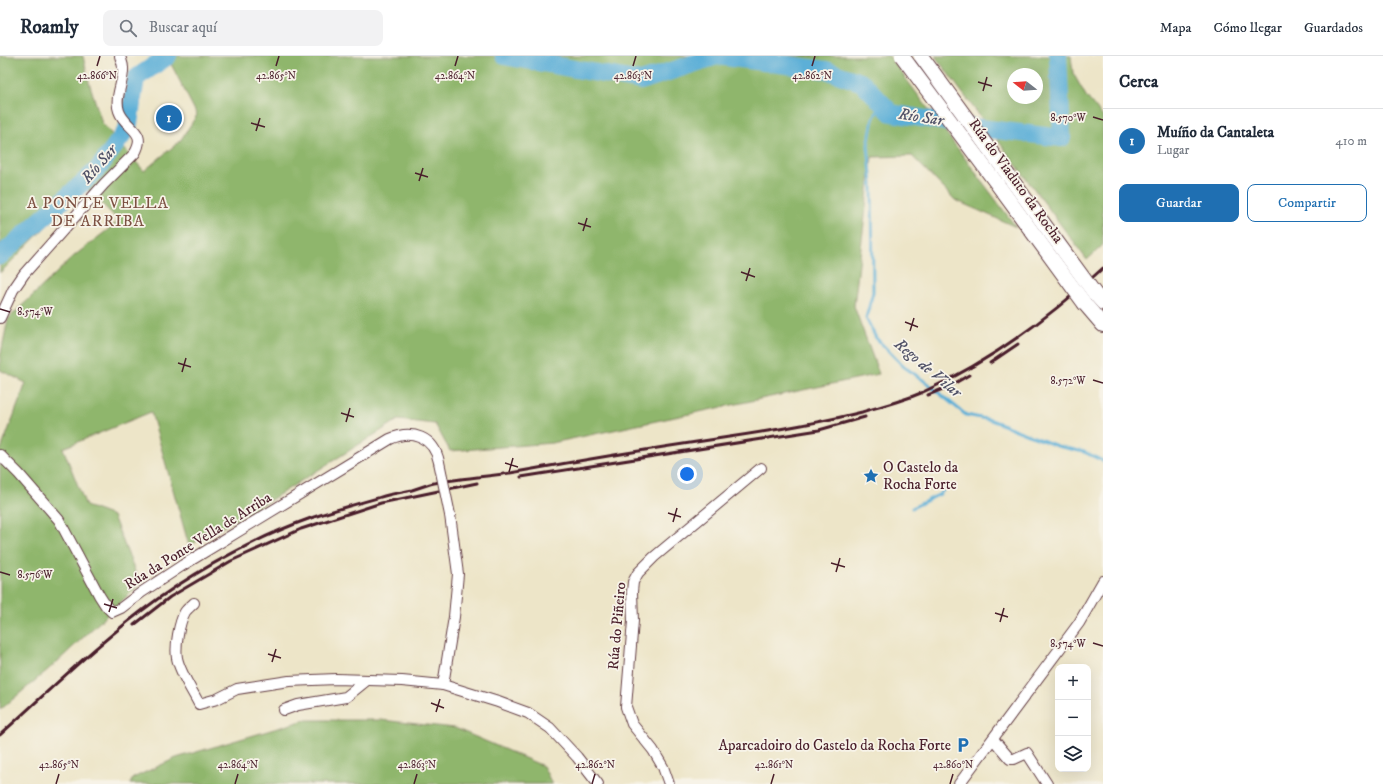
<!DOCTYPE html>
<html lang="es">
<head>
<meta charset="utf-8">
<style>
  :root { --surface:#fff; --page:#f2f2f3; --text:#1f2937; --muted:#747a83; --line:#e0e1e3; --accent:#1f6fb2 }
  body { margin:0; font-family:"IM FELL DW Pica",serif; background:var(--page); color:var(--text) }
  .controls { position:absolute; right:12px; bottom:12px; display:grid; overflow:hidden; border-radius:8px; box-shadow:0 4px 16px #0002 }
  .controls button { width:36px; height:36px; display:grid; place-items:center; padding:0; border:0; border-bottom:1px solid var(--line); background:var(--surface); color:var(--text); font:20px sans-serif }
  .compass { position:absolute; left:1007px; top:12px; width:36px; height:36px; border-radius:50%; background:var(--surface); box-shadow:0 4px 16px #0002; rotate:287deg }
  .you { position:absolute; left:687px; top:418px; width:14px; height:14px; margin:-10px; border:3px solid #fff; border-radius:50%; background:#1a73e8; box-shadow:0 0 0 6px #1a73e833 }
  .badge { display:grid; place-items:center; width:26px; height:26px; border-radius:50%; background:var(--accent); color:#fff; font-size:13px; font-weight:700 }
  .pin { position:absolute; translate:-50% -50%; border:2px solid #fff; box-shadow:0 1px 4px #0006 }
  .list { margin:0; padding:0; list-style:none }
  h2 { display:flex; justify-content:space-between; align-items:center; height:52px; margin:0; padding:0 16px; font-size:17px }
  h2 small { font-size:13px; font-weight:400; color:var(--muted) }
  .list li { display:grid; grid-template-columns:26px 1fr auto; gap:12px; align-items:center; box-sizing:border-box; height:64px; padding:0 16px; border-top:1px solid var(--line) }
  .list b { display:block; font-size:15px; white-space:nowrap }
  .list p { margin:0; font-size:13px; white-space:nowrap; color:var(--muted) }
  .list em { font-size:13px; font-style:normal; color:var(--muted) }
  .actions { display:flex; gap:8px; padding:12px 16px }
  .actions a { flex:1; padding:9px 0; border:1px solid var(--accent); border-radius:8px; text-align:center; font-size:14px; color:var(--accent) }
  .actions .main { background:var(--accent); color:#fff }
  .icon { flex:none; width:22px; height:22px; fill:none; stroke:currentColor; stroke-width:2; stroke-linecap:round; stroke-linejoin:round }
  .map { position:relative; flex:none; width:1103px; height:728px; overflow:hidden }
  header { display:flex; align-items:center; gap:24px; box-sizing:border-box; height:56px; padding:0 20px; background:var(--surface); border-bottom:1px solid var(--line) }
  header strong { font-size:19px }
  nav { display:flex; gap:22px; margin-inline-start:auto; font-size:14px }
  .search { width:280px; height:36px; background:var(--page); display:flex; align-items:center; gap:10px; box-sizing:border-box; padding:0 14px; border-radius:8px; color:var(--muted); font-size:15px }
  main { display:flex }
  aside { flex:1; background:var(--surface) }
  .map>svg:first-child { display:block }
  .forest { fill:#8fb66c; stroke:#6c6a4c; fill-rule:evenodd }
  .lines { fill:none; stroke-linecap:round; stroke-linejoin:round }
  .stream { stroke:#5bafd7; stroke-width:3 }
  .river { stroke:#5bafd7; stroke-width:18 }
  .minor-casing { stroke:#623d43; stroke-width:12 }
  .highway-casing { stroke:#623d43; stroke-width:16 }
  .minor { stroke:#fff; stroke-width:10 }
  .highway { stroke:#fff; stroke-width:14 }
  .rail { stroke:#4a1f2b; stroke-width:3 }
  .minor-bridge-casing { stroke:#623d43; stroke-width:12; stroke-linecap:butt }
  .highway-bridge-casing { stroke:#623d43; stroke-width:16; stroke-linecap:butt }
  .minor-bridge { stroke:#fff; stroke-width:10 }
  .highway-bridge { stroke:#fff; stroke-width:14 }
  .ticks { fill:none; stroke:#4a1f2b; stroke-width:1.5 }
  .labels { text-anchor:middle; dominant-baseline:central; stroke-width:3.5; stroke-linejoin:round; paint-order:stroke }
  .street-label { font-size:15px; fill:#4a1f2b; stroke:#f7f3e8 }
  .poi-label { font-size:15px; fill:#4a1f2b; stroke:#f7f3e8; text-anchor:start }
  .water-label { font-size:16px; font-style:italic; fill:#505167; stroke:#f7f3e8 }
  .neighbourhood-label { font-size:16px; letter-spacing:1px; fill:#7c5042; stroke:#f7f3e8 }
  .ticks-label { font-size:10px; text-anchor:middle; fill:#4a1f2b; stroke:#f7f3e8; stroke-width:3.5; stroke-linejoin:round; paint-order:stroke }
</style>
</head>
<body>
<header>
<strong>Roamly</strong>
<div class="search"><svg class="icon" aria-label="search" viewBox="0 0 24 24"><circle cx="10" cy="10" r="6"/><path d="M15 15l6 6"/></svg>Buscar aquí</div>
<nav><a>Mapa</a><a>Cómo llegar</a><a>Guardados</a></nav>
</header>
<main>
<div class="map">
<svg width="1103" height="728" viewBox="0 0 1103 728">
  <rect width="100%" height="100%" fill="#f7f3e8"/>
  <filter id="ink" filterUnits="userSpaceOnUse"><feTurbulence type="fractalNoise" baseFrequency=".025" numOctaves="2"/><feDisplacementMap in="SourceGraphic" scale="8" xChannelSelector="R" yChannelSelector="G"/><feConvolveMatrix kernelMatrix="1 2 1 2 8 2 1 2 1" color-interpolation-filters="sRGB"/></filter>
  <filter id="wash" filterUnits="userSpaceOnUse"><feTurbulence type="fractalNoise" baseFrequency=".012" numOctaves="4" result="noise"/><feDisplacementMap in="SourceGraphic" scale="16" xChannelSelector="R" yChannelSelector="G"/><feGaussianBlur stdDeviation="0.9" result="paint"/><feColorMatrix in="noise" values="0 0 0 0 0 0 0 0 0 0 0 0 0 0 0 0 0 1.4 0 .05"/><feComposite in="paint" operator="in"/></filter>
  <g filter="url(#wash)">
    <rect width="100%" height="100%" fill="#ede5c8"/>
    <!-- forest -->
    <g class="forest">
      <polygon points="0,0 83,0 89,26 102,67 144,115 180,85 197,59 167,0 889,0 1016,171 955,144 912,100 872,101 854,250 879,318 552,387 450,395 435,368 398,364 269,445 189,490 151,356 63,392 86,450 113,460 140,528 56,607 0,654 0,396 26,327 0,314 0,302 8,263 74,200 119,165 85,131 0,217"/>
      <path d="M 935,0 L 1071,0 L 1073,17 L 1086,40 L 1103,61 L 1103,189 L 1087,204 ZM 1013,18 L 1037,18 L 1037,42 L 1013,42 Z"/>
      <polygon points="305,664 381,664 455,672 543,710 552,728 130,728 133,722 176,702"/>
    </g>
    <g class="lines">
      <!-- stream -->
      <g class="stream">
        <polyline points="882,47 873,63 868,89 872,128 873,236 866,262 876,282 903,310 923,324 966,359 991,364 1057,390 1084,396 1103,405"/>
        <polyline points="912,452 940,438 947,430"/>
      </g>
      <!-- river -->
      <g class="river">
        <polyline points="504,0 641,25 717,0 826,14 863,27 891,57 980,72 1062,82 1058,0"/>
        <polyline points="0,200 97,114 126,75 129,67 136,22 168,0"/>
      </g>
    </g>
  </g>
  <g filter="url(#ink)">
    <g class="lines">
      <defs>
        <g id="minor">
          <path d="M 0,262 L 13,234 L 24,218 L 104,128 L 135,97 C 148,74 125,73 119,55 C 114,41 124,26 123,12 C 123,8 121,4 120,0"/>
          <path d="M 0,399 L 19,418 L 59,464 L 99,539 L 106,550 L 112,556 L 121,552 L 142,536 L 183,509 L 390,383 C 412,373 434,381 439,406"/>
          <path d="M 194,547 C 191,550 187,553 185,556 C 179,567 175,590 177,602 C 180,617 192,634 199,648 L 217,643 L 237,633 L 289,625 L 336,623 L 402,625 L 443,629 L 498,646 L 528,657 L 550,672 L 577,701 L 598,728"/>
          <polyline points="443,629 454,561 458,518 450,459"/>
          <polyline points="284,654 298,649 346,641 367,624"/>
          <polyline points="993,683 1010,703 1014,703 1027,697 1047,728"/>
          <polyline points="669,728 663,711 653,694 632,668 626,651 633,565 632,536 633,526 638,517 654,501 761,412"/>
          <polyline points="959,728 1079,567 1103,525"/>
        </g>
        <g id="highway">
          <polyline points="1095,238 1103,247"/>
          <polyline points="1085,248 1103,269"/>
        </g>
      </defs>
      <!-- minor casing -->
      <use href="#minor" class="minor-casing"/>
      <!-- highway casing -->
      <use href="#highway" class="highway-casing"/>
      <!-- minor -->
      <use href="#minor" class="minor"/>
      <!-- highway -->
      <use href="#highway" class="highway"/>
      <!-- rail -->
      <g class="rail">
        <polyline points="990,307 1018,288"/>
        <polyline points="928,339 950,330 969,319"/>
        <polyline points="521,421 819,374 865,361"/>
        <polyline points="134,569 170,541 231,505 301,473 381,447 477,427"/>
        <path d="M 0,679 C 52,632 102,583 159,542 C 203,511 260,480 311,462 C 337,453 363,446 388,439 C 396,437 404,436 412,434 C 418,432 424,430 430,428 C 458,422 488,421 516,416 C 582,404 649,393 716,383 C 765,376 814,368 862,356 C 882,350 902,345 921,337 C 988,307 1049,262 1103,212"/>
      </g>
      <defs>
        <polyline id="minor-bridge" points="439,406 450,459"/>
        <g id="highway-bridge">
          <polyline points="902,0 995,125 1085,248"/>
          <polyline points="921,0 1095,238"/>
        </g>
      </defs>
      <!-- minor-bridge casing -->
      <use href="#minor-bridge" class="minor-bridge-casing"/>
      <!-- highway-bridge casing -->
      <use href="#highway-bridge" class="highway-bridge-casing"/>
      <!-- minor-bridge -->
      <use href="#minor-bridge" class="minor-bridge"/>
      <!-- highway-bridge -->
      <use href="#highway-bridge" class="highway-bridge"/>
    </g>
  </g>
  <!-- ticks -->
  <path class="ticks" d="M 97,10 L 100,0M 276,10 L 279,0M 455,10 L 458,0M 633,10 L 636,0M 812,10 L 815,0M 978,26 L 992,30M 983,35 L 987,21M 1093,61 L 1103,64M 251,67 L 265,71M 256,75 L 260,62M 415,117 L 428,121M 419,125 L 423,112M 578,167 L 591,171M 583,175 L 587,162M 741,216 L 755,221M 746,225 L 750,212M 0,253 L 10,256M 905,266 L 918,271M 910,275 L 914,262M 178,307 L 191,311M 182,316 L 186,302M 1093,324 L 1103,327M 341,357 L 354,361M 346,366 L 350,352M 505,407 L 518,411M 509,416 L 513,402M 668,457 L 681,461M 673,466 L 677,452M 831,507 L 845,511M 0,516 L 10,519M 836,516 L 840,502M 104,548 L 117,552M 109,556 L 113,543M 995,557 L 1008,561M 1000,566 L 1004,552M 1093,587 L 1103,590M 268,598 L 281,602M 272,606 L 276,593M 431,647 L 444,652M 436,656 L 440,643M 56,728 L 59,718M 235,728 L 238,718M 414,728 L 417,718M 592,728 L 595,718M 771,728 L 774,718M 950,728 L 953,718"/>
  <!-- icons -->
  <defs>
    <symbol id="sight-bare" viewBox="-9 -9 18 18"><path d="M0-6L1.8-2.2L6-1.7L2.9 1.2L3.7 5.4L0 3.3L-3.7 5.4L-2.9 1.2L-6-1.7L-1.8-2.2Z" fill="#1f6fb2" stroke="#f7f3e8" stroke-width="2.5" paint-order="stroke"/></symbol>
    <symbol id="parking-bare" viewBox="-9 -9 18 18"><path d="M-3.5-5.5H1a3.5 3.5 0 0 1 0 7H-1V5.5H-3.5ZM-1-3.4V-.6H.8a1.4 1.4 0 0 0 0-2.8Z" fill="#1f6fb2" stroke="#f7f3e8" stroke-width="2.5" paint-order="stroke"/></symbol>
  </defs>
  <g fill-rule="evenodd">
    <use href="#sight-bare" x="860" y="409" width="22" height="22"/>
    <use href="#parking-bare" x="952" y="678" width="22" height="22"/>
  </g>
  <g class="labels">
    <!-- street labels -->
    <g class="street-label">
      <text transform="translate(1016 125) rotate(54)">Rúa do Viaduto da Rocha</text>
      <text transform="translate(198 485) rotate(-32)">Rúa da Ponte Vella de Arriba</text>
      <text transform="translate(617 570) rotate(-85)">Rúa do Piñeiro</text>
    </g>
    <!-- poi labels -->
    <g class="poi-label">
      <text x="883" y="411">O Castelo da<tspan x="883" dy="17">Rocha Forte</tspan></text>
      <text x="951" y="689" text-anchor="end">Aparcadoiro do Castelo da Rocha Forte</text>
    </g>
    <!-- water labels -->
    <g class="water-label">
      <text transform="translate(921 61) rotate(9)">Río Sar</text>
      <text transform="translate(99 108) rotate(-49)">Río Sar</text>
      <text transform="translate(928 312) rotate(40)">Rego de Vilar</text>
    </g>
    <!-- neighbourhood labels -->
    <g class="neighbourhood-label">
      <text x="98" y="147">A PONTE VELLA<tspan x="98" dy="18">DE ARRIBA</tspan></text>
    </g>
  </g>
  <g class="ticks-label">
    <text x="97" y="23">42.866°N</text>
    <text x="276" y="23">42.865°N</text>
    <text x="455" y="23">42.864°N</text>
    <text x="633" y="23">42.863°N</text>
    <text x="812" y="23">42.862°N</text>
    <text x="1068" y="65">8.570°W</text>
    <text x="35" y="259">8.574°W</text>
    <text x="1068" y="328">8.572°W</text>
    <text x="35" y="522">8.576°W</text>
    <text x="1068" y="591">8.574°W</text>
    <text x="59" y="712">42.865°N</text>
    <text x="238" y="712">42.864°N</text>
    <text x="417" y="712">42.863°N</text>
    <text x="595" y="712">42.862°N</text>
    <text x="774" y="712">42.861°N</text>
    <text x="953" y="712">42.860°N</text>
  </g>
</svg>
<div class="controls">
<button>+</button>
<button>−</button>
<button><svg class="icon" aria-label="layers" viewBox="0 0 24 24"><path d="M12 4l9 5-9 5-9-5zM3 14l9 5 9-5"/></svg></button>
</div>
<svg class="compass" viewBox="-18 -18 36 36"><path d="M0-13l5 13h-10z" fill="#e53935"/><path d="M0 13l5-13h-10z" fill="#747a83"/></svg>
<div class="you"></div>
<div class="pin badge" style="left:169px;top:62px">1</div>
</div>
<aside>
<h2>Cerca<small></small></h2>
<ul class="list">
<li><span class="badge">1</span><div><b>Muíño da Cantaleta</b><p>Lugar</p></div><em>410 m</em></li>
</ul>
<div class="actions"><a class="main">Guardar</a><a>Compartir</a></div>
</aside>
</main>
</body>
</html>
